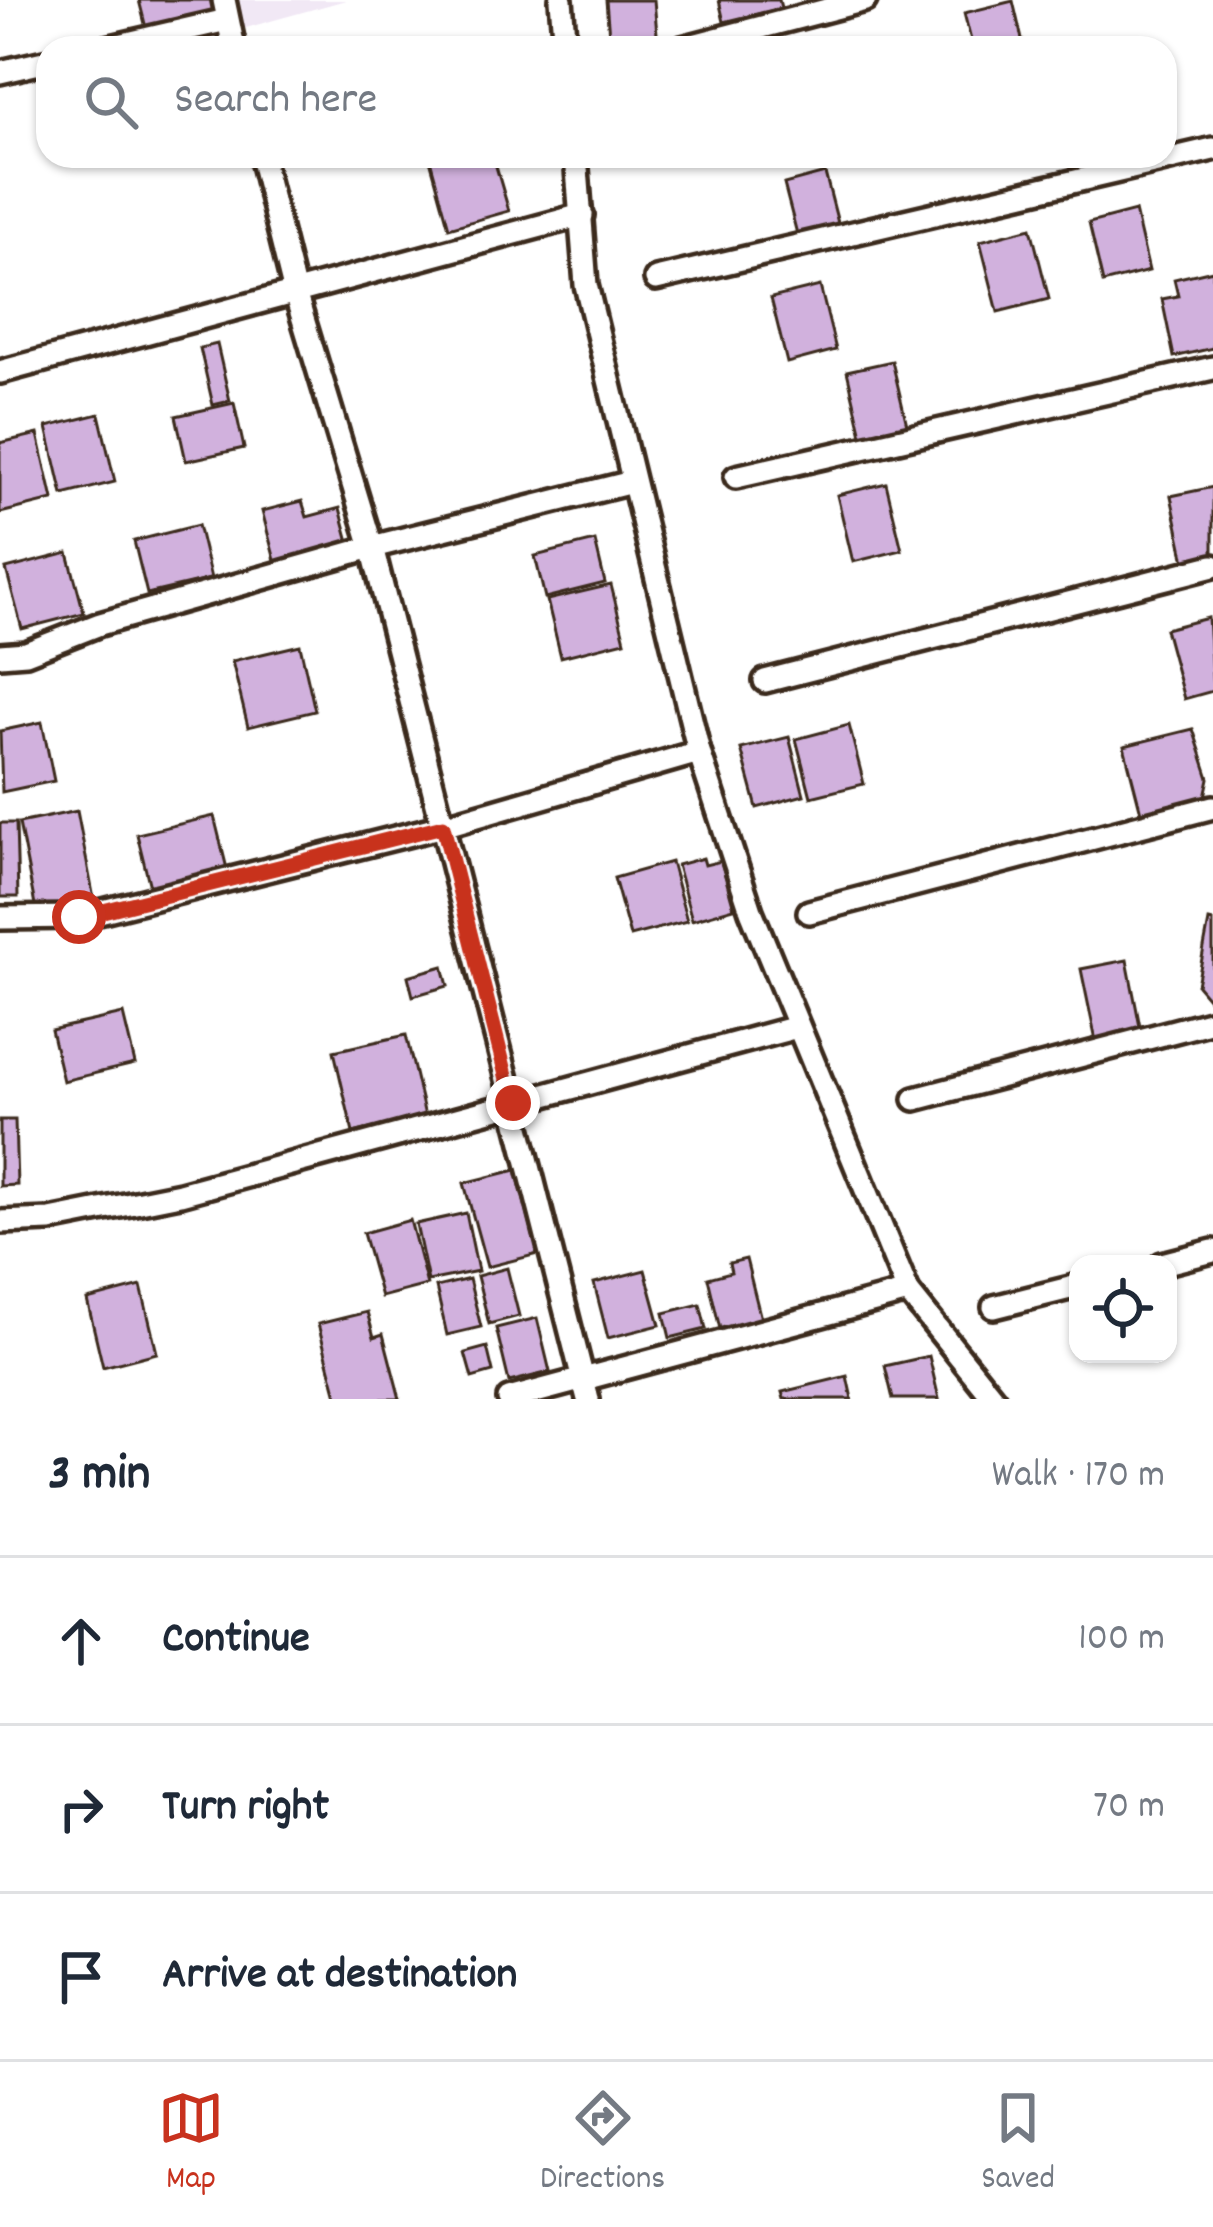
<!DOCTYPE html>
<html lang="en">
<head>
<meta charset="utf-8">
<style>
  :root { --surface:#fff; --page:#f6f6f7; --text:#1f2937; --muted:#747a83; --line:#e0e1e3; --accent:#c8321e }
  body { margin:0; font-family:Dekko,sans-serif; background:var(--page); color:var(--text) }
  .controls { position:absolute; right:36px; bottom:36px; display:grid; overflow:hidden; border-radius:24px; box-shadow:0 3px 9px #0004 }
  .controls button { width:108px; height:108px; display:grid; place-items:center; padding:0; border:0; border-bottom:3px solid var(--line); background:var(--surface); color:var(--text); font:60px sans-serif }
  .stop { position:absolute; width:36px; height:36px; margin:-27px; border:9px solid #c8321e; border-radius:50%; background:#fff }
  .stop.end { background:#c8321e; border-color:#fff; box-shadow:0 3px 12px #0008 }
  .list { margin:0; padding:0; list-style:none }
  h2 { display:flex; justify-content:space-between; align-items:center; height:156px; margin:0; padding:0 48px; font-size:51px }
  h2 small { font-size:39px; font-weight:400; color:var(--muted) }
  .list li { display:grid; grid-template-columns:78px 1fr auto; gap:36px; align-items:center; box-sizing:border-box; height:168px; padding:0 48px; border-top:3px solid var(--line) }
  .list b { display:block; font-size:45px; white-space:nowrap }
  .list em { font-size:39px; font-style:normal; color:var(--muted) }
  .icon { flex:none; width:66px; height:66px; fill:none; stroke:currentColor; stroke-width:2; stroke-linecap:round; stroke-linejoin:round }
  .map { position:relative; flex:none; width:1213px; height:1399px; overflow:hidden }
  .search { position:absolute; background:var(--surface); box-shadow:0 3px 9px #0004; left:36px; right:36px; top:36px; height:132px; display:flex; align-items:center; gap:30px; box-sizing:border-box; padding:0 42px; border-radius:36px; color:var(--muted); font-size:45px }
  .sheet { height:660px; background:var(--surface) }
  nav { display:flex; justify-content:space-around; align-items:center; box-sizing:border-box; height:168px; border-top:3px solid var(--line); background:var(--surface); font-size:33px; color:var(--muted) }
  nav a { display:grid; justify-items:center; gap:6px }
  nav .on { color:var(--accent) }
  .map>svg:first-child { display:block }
  .built { fill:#f1e8f5 }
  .building { fill:#d1b1dd; stroke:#3b2a1e; stroke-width:3 }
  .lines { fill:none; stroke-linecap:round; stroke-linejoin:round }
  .minor-casing { stroke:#3b2a1e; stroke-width:30 }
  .minor { stroke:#fff; stroke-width:21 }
  .route { stroke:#c8321e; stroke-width:15 }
</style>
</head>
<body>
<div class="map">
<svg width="1213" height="1399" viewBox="0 0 1213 1399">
  <rect width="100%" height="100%" fill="#fff"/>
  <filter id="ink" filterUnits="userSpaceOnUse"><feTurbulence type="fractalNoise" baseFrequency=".00833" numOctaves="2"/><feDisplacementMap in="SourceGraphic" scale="24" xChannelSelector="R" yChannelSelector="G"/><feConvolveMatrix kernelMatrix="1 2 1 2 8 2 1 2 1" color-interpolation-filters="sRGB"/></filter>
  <g filter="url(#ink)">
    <!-- built -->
    <polygon class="built" points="229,0 346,0 235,31"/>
    <!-- building -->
    <g class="building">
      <polygon points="139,0 213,0 216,11 146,28"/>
      <polygon points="606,0 654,0 658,45 610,48"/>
      <polygon points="719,0 779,0 781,8 724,22"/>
      <polygon points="1013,1 1024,48 973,48 964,13"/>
      <polygon points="429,156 493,156 509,211 449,228"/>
      <polygon points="825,173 839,227 798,238 784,184"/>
      <polygon points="1135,211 1149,271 1103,283 1089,223"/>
      <polygon points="1031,228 1049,299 998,312 980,241"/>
      <polygon points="1213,270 1213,348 1174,357 1162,299 1178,296 1174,279"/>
      <polygon points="820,286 836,350 787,363 771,298"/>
      <polygon points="217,344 230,401 213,405 200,348"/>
      <polygon points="892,361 907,425 862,435 847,371"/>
      <polygon points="234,403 244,448 186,461 176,416"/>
      <polygon points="99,414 115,482 63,495 47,427"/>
      <polygon points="38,434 53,500 0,513 0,443"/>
      <polygon points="886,483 902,550 853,562 837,495"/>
      <polygon points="1213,487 1213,560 1186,566 1171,496"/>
      <polygon points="302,501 307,517 340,508 351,549 277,568 262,511"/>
      <polygon points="198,525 211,579 147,594 134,541"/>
      <polygon points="595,541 605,583 545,598 535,556"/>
      <polygon points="68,553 84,613 22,629 6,569"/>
      <polygon points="611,585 625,641 561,657 547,600"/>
      <polygon points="1208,618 1213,691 1184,699 1165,629"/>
      <polygon points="300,645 315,711 248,727 232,661"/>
      <polygon points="42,722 54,781 2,792 0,731"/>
      <polygon points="849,725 864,784 811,797 796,739"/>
      <polygon points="1193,729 1209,778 1204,801 1142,816 1124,746"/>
      <polygon points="789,737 804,795 757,808 741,749"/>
      <polygon points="77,811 94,899 36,910 19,823"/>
      <polygon points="214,816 227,869 150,887 137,834"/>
      <polygon points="0,823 16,823 18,897 0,897"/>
      <polygon points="703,858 705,865 721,861 734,908 692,920 677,865"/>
      <polygon points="671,862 687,921 630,936 614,878"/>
      <polygon points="1209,921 1213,922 1213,1004 1197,985"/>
      <polygon points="1127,960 1141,1032 1096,1041 1081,969"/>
      <polygon points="443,966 448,986 413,996 408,976"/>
      <polygon points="123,1014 135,1064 63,1081 51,1030"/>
      <polygon points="406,1035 425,1116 353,1133 334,1051"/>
      <polygon points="0,1120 15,1120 17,1185 0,1186"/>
      <polygon points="516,1170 538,1254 487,1267 464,1183"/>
      <polygon points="466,1213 478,1271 428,1281 416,1224"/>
      <polygon points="410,1220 427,1285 381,1297 363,1233"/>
      <polygon points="746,1259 761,1319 720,1329 708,1278 731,1272 729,1263"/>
      <polygon points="507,1268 519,1316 489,1324 477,1276"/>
      <polygon points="645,1270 660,1325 608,1338 594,1283"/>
      <polygon points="469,1279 481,1327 447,1335 436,1287"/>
      <polygon points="141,1286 157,1353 103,1367 87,1300"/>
      <polygon points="700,1304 706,1329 670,1338 664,1313"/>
      <polygon points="367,1312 374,1337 383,1334 400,1399 338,1399 318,1324"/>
      <polygon points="537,1318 550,1372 509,1382 496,1328"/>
      <polygon points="487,1347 493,1372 472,1378 465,1353"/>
      <polygon points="929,1356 939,1399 893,1399 885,1366"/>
      <polygon points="847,1376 852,1399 784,1399 782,1392"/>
    </g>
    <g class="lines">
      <defs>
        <g id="minor">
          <polyline points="224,0 234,48"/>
          <polyline points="561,0 565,48"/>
          <polyline points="106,48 227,20"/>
          <polyline points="682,48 865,0"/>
          <polyline points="0,72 48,61"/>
          <polyline points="261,156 294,289 372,547 588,1399"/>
          <polyline points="576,156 586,285 699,752 751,911 908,1292 994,1399"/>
          <polyline points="656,279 1213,149"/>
          <polyline points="0,372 582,215"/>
          <polyline points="736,477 1213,368"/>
          <polyline points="0,655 26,653 100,624 372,547 632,482"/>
          <polyline points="765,681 1213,566"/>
          <polyline points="809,912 1213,807"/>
          <polyline points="0,918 79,917 443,826 699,752"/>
          <polyline points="915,1099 1213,1021"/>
          <polyline points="0,1222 50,1220 180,1194 797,1027"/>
          <polyline points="1162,1264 1213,1251"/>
          <polyline points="994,1307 1078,1286"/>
          <polyline points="509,1399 908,1292"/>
        </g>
      </defs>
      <!-- minor casing -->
      <use href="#minor" class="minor-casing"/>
      <!-- minor -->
      <use href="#minor" class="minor"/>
    </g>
  </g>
  <g class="lines" filter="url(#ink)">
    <!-- route -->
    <polyline class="route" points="79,917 443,826 513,1103"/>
  </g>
</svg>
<div class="controls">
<button><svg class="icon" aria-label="locate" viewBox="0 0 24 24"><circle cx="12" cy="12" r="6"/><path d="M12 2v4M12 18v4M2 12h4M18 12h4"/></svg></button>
</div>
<div class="stop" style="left:79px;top:917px"></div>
<div class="stop end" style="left:513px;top:1103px"></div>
<div class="search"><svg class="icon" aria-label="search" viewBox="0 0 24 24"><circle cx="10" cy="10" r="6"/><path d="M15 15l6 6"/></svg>Search here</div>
</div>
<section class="sheet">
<h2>3 min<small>Walk · 170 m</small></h2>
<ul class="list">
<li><svg class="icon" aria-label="ahead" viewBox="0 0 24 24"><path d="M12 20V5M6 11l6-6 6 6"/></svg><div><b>Continue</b></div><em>100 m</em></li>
<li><svg class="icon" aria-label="right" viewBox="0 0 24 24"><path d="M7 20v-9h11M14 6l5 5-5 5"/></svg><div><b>Turn right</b></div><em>70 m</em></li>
<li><svg class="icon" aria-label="arrive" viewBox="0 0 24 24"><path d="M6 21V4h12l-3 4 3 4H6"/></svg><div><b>Arrive at destination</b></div></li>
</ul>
</section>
<nav>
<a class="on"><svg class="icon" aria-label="map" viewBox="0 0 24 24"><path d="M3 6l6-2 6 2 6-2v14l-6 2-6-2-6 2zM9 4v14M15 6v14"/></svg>Map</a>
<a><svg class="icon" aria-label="directions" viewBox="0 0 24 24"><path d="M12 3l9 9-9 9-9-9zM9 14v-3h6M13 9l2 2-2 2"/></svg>Directions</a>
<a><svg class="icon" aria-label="saved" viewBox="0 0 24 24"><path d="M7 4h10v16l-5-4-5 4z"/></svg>Saved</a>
</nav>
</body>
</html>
